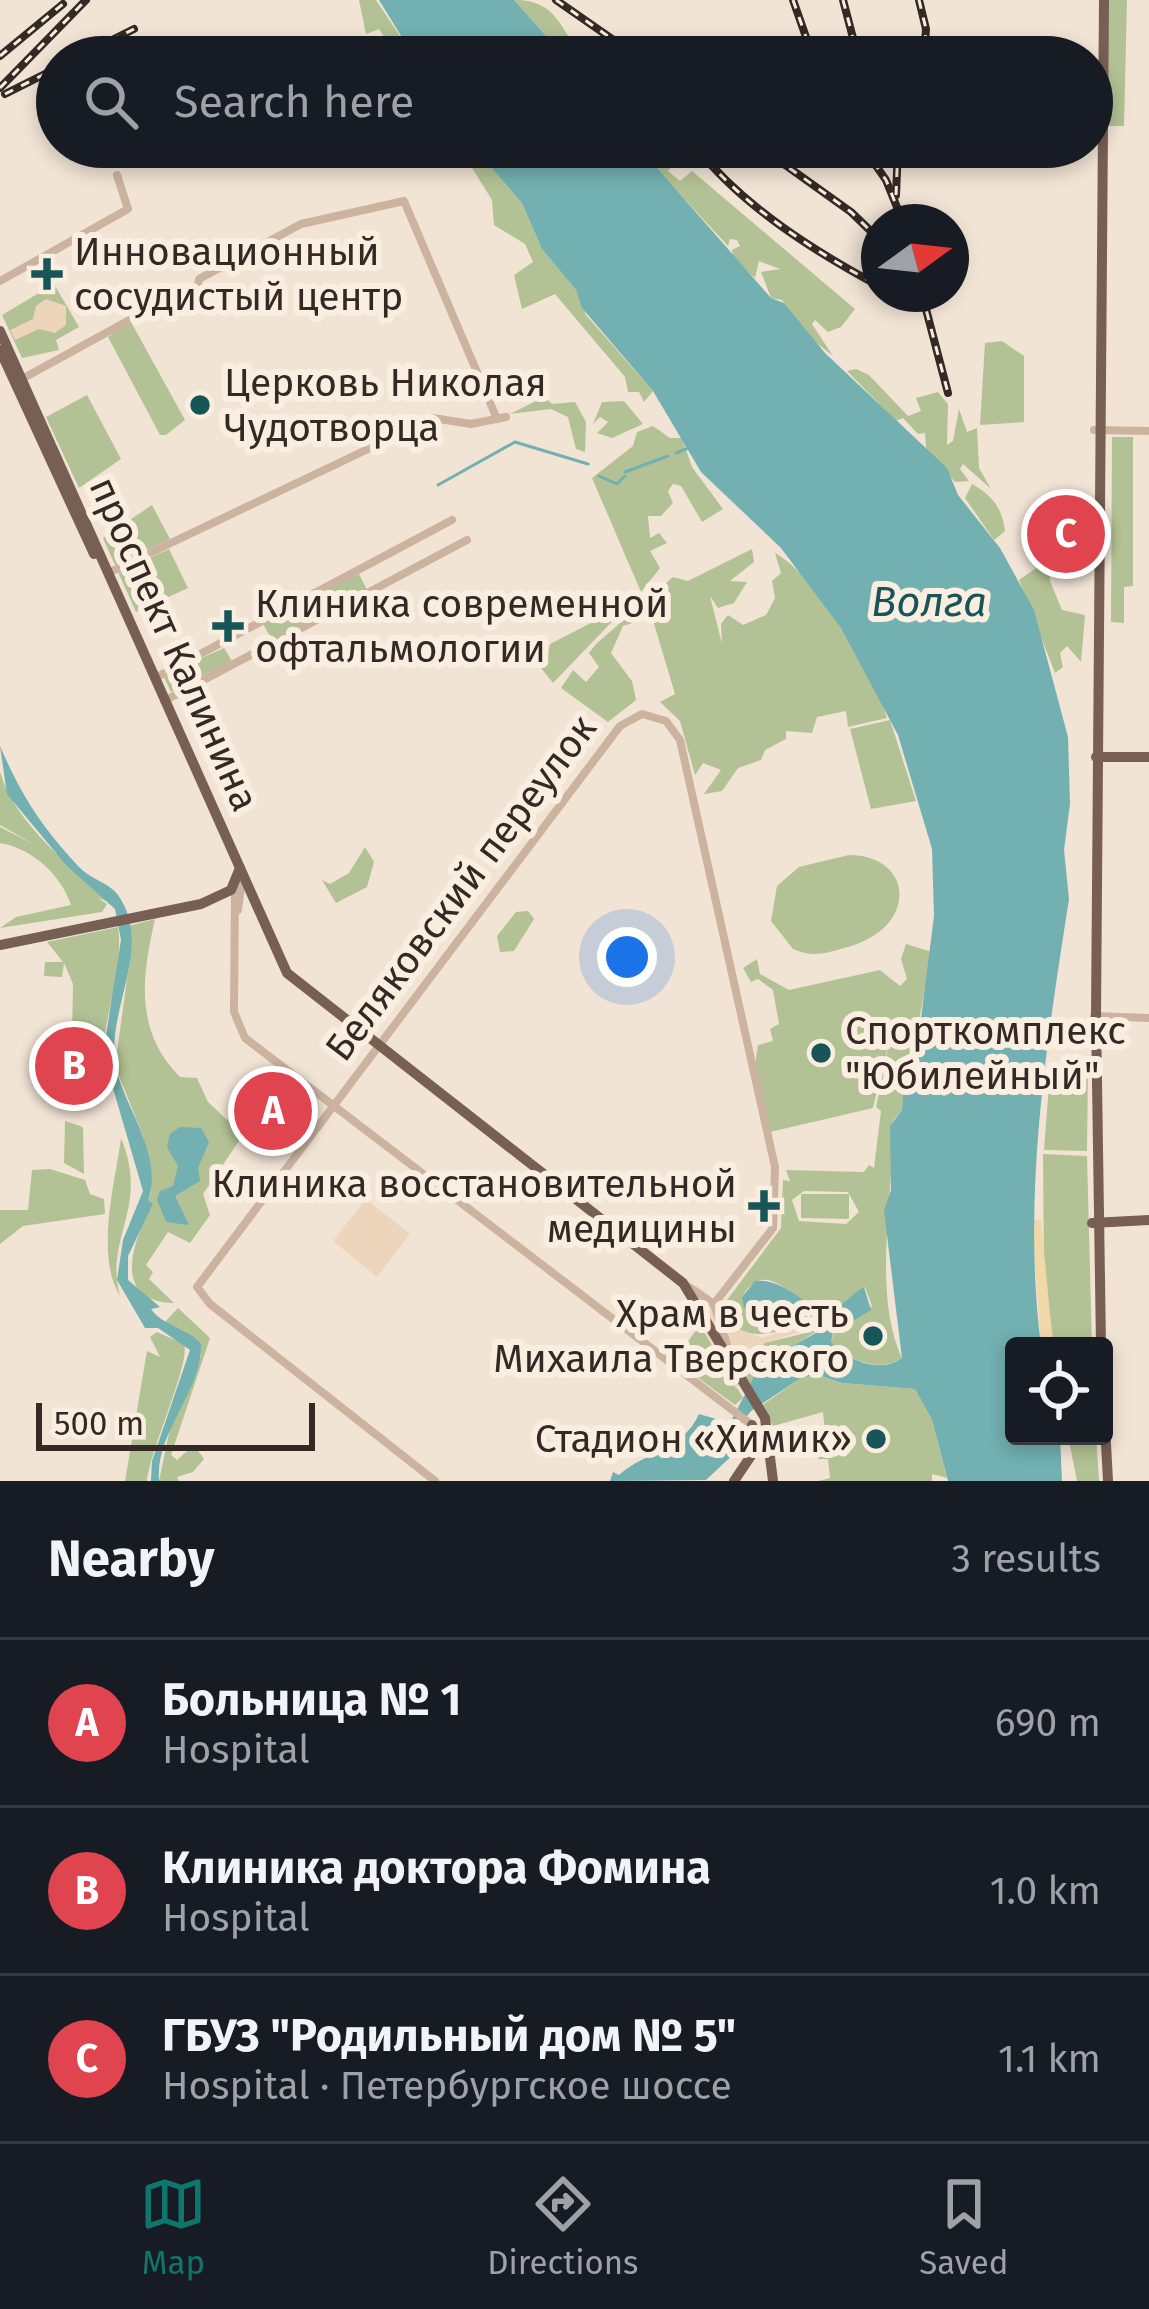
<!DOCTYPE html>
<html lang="en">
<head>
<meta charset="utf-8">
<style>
  :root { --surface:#171b24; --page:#20242c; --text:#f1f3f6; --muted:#9ea1a6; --line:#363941; --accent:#0f766e }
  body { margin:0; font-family:"Fira Sans",sans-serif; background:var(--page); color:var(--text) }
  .controls { position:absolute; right:36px; bottom:36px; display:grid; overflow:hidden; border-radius:12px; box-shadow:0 6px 18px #0003 }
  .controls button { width:108px; height:108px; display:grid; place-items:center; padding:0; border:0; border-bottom:3px solid var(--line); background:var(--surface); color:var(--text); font:60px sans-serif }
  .compass { position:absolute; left:861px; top:204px; width:108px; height:108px; border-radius:50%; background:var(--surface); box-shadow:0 6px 18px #0003; rotate:75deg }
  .scale { position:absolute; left:36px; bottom:30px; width:279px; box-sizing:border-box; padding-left:12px; border:6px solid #342924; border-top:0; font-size:33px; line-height:42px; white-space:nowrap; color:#342924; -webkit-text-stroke:9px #faeee1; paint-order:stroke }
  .you { position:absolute; left:627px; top:957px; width:42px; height:42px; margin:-30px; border:9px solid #fff; border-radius:50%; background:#1a73e8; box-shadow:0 0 0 18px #1a73e833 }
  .badge { display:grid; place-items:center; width:78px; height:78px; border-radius:50%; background:var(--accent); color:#fff; font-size:39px; font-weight:700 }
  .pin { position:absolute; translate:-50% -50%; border:6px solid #fff; box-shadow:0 3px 12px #0006 }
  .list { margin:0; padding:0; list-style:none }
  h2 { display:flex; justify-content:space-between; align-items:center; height:156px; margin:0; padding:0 48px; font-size:51px }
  h2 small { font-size:39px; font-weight:400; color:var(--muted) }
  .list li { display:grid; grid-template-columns:78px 1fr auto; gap:36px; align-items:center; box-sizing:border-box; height:168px; padding:0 48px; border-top:3px solid var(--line) }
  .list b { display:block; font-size:45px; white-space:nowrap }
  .list p { margin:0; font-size:39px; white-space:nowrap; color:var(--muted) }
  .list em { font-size:39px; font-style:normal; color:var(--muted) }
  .icon { flex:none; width:66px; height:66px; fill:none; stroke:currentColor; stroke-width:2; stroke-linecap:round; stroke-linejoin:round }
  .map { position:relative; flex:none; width:1149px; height:1481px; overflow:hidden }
  .search { position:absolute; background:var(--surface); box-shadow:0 6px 18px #0003; left:36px; right:36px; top:36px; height:132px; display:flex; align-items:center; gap:30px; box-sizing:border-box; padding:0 42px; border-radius:66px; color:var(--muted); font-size:45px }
  .sheet { height:660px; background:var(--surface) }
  nav { display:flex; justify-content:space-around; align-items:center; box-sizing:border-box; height:168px; border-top:3px solid var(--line); background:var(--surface); font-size:33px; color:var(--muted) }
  nav a { display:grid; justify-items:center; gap:6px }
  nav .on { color:var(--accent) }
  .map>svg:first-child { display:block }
  .green { fill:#b3c294; fill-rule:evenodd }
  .sand { fill:#f2d7a8 }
  .plaza { fill:#ecd5ba }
  .water { fill:#72b0b1 }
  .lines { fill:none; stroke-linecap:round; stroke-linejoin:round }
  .stream { stroke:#72b0b1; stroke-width:3 }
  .minor { stroke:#cbb3a0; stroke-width:8 }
  .major { stroke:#785f54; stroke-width:10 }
  .rail-casing { stroke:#342924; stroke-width:8 }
  .rail { stroke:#faeee1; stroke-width:3; stroke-dasharray:9; stroke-linecap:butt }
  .poi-dot { fill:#175558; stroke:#faeee1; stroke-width:4.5 }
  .labels { text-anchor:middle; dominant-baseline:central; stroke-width:12; stroke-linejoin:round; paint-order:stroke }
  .poi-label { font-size:39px; fill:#342924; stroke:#faeee1; text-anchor:start }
  .street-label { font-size:39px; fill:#342924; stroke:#faeee1 }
  .water-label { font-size:42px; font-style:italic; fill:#175558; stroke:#faeee1 }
</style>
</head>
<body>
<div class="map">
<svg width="1149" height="1481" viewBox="0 0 1149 1481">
  <rect width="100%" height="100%" fill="#f2e4d5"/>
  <!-- green -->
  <g class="green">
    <polygon points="359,0 376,0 414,57 397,57 379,29 366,34"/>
    <path d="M 514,0 C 559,0 559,30 584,57 L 565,57 Z"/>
    <polygon points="1108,0 1127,0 1124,126 1105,126"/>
    <polygon points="459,147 473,147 522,203 542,249 576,290 586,315 653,391 644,402 639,392 628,392 625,377 555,294 522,309 514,275 533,262 525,244 494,225 492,200"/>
    <polygon points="636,147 671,147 679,157 668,171 680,181 692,171 855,309 841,327 828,332 815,320 812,324 833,356 808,336 782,300 771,298 761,272 780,269 759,261 755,278 733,259 732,250 740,246 737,240 730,239 728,246"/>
    <polygon points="54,284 79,327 56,340 59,350 22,358 2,315"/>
    <polygon points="131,322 185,420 166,435 160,435 108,337"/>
    <polygon points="1002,341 1024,356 1024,422 980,425 985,343"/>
    <polygon points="856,369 869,375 908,416 921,411 916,398 938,392 948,404 947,445 953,441 959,409 967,432 977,428 979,468 991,489 963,464 960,469 969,481 955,482 926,448 925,433 918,434 903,418 896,421 847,371"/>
    <polygon points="87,395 121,459 79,488 46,417"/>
    <polygon points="544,397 552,404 575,402 586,422 585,452 576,449 568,417 551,409 510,414"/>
    <polygon points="624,401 643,424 612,438 597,433 608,422 600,417 593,424 602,402"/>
    <polygon points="653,426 670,438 682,438 692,467 723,509 702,522 681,486 673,484 668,491 673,503 661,516 648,516 650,538 659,533 667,543 650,551 660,568 641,592 592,478 633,446 637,432"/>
    <polygon points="1112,437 1133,437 1133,586 1124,587 1124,623 1111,622"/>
    <path d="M 972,484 C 993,496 1002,508 1005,531 L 994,540 L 965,498 Z"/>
    <polygon points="152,505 170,539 115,565 103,538"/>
    <polygon points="1037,547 1049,547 1050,581 1062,610 1085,615 1081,662 1067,646 1060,653 1063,667 1055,673 1019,580 1039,566"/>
    <polygon points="169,549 188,588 136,612 118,572"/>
    <path d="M 752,549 L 754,562 L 730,581 L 747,582 L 734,603 L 718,608 L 710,596 L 722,644 L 721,624 L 728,615 L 743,625 L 766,615 L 775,598 L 772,581 L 781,573 L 775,553 C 817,576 875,672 887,718 L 848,727 L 846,711 L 817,717 L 812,733 L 786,731 L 786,739 L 765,750 L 761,760 L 738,768 L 722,791 L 704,794 L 721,770 L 703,763 L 695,775 L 680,721 L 660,702 L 675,694 L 652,617 L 623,626 L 611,653 L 632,681 L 636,700 L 608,722 L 561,688 L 573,670 L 586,682 L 599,667 L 589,653 L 596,644 L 673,577 L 688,581 Z"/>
    <polygon points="359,574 367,590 273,641 263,624"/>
    <polygon points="630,603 553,683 534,659 548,653 550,644"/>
    <polygon points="224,648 232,661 171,692 163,675"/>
    <polygon points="890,720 916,801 871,809 850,729"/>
    <path d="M 0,772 C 17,827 71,866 112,903 L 98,898 L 107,904 L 102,912 L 0,928 L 16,917 L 71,905 C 61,874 31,848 0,843 L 0,827 L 35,845 L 0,825 Z"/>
    <polygon points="365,847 374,862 367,887 336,903 322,880 330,884 349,873"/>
    <path d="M 849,855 C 913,855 920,927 848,947 C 827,953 813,958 793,949 L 771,921 L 777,886 L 799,867 Z"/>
    <polygon points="528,911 534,919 514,951 500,952 497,936 516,912"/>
    <path d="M 155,919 C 142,976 134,1031 180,1077 L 197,1078 L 208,1102 L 243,1135 L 203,1194 L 210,1215 L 190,1243 L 168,1232 L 146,1265 L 153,1272 L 149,1279 L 174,1303 C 109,1302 134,1238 153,1204 L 147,1201 L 151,1192 L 143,1136 L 115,1066 L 130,958 L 128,926 Z"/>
    <path d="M 118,927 C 125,977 99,1024 102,1074 L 97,1074 L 88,1052 L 72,1035 L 73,984 L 64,963 L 62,977 L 44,976 L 45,962 L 63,962 L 47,942 Z"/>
    <path d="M 906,944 L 932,952 L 902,1110 C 898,1115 893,1119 891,1126 C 888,1133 893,1146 892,1154 C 890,1214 875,1301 902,1358 C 881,1373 848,1361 831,1342 L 834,1333 L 872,1306 L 865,1287 C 853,1293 837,1313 823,1310 C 793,1304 767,1254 742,1297 L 812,1314 C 819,1317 821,1319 823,1327 L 771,1360 L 750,1389 L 740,1364 L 750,1362 L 764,1343 L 814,1331 L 821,1320 C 796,1318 777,1342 740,1331 L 730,1336 L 721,1308 L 781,1228 L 783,1180 L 790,1181 L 786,1170 L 864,1172 L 869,1165 L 874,1168 L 881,1111 L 876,1107 L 890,1038 L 873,1108 L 770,1132 L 755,1064 L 758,1045 L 773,1041 L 770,1029 L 779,1024 L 773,990 L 758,979 L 751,982 L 743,968 L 757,959 L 760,974 L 789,990 L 880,970 L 900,986 L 907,979 L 901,959 ZM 804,1191 L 848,1192 L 859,1212 L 846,1224 L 799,1221 L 792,1200 Z"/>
    <polygon points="1088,1070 1087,1151 1044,1150 1050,1072"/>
    <polygon points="65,1121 83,1127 84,1174 64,1163"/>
    <path d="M 121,1138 C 150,1208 104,1237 120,1296 C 95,1255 115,1184 121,1138 Z"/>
    <polygon points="1043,1154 1087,1156 1092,1346 1054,1346 1044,1274"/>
    <polygon points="50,1169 85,1180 90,1194 104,1199 105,1214 23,1226 0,1244 0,1210 28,1210 32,1170"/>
    <polygon points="801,1194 849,1194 849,1219 801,1218"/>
    <polygon points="178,1308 210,1338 171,1455 177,1460 194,1445 204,1459 193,1472 177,1477 179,1481 159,1481 172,1419 201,1355 185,1331 164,1323"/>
    <polygon points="700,1325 743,1398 735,1405 674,1360"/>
    <path d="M 157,1332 L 184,1344 C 191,1362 150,1450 147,1481 L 125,1481 L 147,1351 L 160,1357 L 150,1337 Z"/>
    <polygon points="818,1375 842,1383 915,1389 932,1420 947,1478 932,1474 932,1481 818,1481 830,1478 828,1459 818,1459 817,1443 826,1442 823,1412 773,1426 761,1406 801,1378"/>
    <polygon points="1068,1436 1096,1436 1099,1481 1077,1481"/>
  </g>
  <!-- sand -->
  <polygon class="sand" points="1041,1219 1053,1346 1041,1346 1032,1220"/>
  <!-- plaza -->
  <g class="plaza">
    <polygon points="46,299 66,306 66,325 55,333 39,329 15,340 10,330 33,319 36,306"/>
    <polygon points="366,1199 410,1234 377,1277 333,1241"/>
    <polygon points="696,1285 720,1304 726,1324 762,1338 821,1320 822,1325 764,1343 736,1389 687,1298"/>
  </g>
  <!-- water -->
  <g class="water">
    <polygon points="379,0 514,0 565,57 414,57"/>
    <path d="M 473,147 L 636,147 L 643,152 L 771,298 L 784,303 L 825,353 L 947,468 L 958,495 L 1000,548 L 1034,610 L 1068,737 L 1070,804 L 1064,850 L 1069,899 C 1046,1047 1022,1196 1041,1346 L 1014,1346 L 1014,1436 L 1060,1436 L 1062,1481 L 948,1481 L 932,1420 L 915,1389 L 842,1383 L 818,1375 L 801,1378 L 751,1411 L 741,1424 L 738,1450 L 706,1480 L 610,1481 L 613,1472 L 619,1475 C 646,1451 683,1450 699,1414 L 730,1423 L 754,1377 L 780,1353 L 821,1330 L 821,1320 L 812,1314 L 744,1308 L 742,1297 L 755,1281 C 787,1277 809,1314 830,1310 C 842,1307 854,1292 864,1287 L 871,1310 L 833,1333 L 831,1342 C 848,1361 881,1374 902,1358 L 884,1211 L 891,1190 L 890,1126 L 902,1110 L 905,1073 L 918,1042 L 934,916 L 932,849 L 898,735 L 841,628 L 781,548 L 701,472 L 653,391 L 582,308 L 576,290 L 542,249 L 522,203 Z"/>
    <path d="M 0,746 C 22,797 42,827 80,868 C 91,879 109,883 118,895 C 155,947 104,1013 116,1068 C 125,1108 164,1156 148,1200 L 153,1204 L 128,1256 L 128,1280 L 160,1307 L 151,1309 C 164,1327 187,1327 201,1344 C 202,1392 155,1432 159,1481 L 151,1481 L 152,1461 L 190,1350 L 158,1328 L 145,1328 L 117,1280 L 123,1240 L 143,1191 L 103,1054 L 121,940 L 115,909 L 66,865 L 7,794 Z"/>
    <polygon points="180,1127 201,1128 209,1142 198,1168 200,1181 175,1196 189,1225 166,1222 157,1200 160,1191 173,1186 178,1166 167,1147 170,1134"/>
  </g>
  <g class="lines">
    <!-- stream -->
    <g class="stream">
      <polyline points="676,453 691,447"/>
      <polyline points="625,472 668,456"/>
      <polyline points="599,476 617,484 625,476"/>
      <polyline points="438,485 515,442 588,464"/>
    </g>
    <!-- minor -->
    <g class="minor">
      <polyline points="0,281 128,209 117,175"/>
      <polyline points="20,380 155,306 196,298 199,279 301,224 404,201 497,419"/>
      <polyline points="1094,430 1149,431"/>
      <polyline points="110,572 433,418 471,424 506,417"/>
      <polyline points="157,677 452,520"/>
      <polyline points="164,701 467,540"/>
      <polyline points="235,888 234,1012 245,1038 752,1425"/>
      <polyline points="238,910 242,878"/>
      <polyline points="1094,1016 1149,1018"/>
      <polyline points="686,1285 714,1304"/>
      <polyline points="714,1304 730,1354"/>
      <polyline points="435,1481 210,1304 197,1287 620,726 642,714 666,721 680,740 775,1167 773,1228 714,1304"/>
    </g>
    <!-- major -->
    <g class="major">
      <polyline points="0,331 287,973 683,1283 765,1418 773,1481"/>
      <polyline points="0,350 94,554"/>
      <polyline points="1096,757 1149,757"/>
      <polyline points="0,945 201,904 231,890 240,868"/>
      <polyline points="1092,1223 1149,1220"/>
      <polyline points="1101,1346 1096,1015 1104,0"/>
      <polyline points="1104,1407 1108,1481"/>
      <polyline points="734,1481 759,1444 752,1425"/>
    </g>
    <defs>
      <g id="rail">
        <polyline points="556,0 638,57"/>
        <polyline points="793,0 813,57"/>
        <polyline points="843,0 858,57"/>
        <polyline points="919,0 926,29 924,57"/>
        <polyline points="0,56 63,4"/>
        <polyline points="78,57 134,29"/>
        <polyline points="0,88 86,0"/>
        <polyline points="5,94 57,68"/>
        <path d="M 696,147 C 742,206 814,251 879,286"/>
        <polyline points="760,147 851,212 879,239"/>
        <polyline points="863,147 886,180 903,222"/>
        <polyline points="896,195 898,147"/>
        <polyline points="922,294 948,393"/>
      </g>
    </defs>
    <!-- rail casing -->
    <use href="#rail" class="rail-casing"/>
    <!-- rail -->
    <use href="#rail" class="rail"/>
  </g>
  <!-- markers -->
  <g class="poi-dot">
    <path d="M41 256h12v12h12v12h-12v12h-12v-12h-12v-12h12z"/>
    <circle cx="200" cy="405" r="12"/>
    <path d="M222 608h12v12h12v12h-12v12h-12v-12h-12v-12h12z"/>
    <circle cx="821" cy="1053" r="12"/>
    <path d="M758 1188h12v12h12v12h-12v12h-12v-12h-12v-12h12z"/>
    <circle cx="873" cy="1336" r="12"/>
    <circle cx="876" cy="1439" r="12"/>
  </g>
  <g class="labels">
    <!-- poi labels -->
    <g class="poi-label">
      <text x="74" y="252">Инновационный<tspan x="74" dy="45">сосудистый центр</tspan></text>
      <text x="224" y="383">Церковь Николая<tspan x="224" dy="45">Чудотворца</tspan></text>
      <text x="255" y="604">Клиника современной<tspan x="255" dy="45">офтальмологии</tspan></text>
      <text x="845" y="1031">Спорткомплекс<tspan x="845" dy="45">"Юбилейный"</tspan></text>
      <text x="737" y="1184" text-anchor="end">Клиника восстановительной<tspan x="737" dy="45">медицины</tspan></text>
      <text x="849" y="1314" text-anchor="end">Храм в честь<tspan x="849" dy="45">Михаила Тверского</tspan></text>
      <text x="852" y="1439" text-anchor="end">Стадион «Химик»</text>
    </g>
    <!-- street labels -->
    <g class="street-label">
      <text transform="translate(174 644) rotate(66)">проспект Калинина</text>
      <text transform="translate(461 888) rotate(-53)">Беляковский переулок</text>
    </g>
    <!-- water labels -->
    <g class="water-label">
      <text x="929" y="602">Волга</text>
    </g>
  </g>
</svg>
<div class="controls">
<button><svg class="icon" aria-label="locate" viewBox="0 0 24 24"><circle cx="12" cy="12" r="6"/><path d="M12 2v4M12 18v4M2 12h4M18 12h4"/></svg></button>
</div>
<svg class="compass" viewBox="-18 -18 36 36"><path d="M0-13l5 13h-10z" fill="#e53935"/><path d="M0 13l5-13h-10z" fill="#9ea1a6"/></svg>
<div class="scale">500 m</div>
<div class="you"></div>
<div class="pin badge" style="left:273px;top:1111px;background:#e0444e">A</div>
<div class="pin badge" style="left:74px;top:1066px;background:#e0444e">B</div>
<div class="pin badge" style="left:1066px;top:534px;background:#e0444e">C</div>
<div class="search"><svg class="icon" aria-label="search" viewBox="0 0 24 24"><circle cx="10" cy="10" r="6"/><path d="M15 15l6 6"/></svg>Search here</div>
</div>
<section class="sheet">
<h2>Nearby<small>3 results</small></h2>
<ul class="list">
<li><span class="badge" style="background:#e0444e">A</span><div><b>Больница № 1</b><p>Hospital</p></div><em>690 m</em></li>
<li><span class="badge" style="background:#e0444e">B</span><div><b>Клиника доктора Фомина</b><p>Hospital</p></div><em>1.0 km</em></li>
<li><span class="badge" style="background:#e0444e">C</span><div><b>ГБУЗ &quot;Родильный дом № 5&quot;</b><p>Hospital · Петербургское шоссе</p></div><em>1.1 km</em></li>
</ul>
</section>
<nav>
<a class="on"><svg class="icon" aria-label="map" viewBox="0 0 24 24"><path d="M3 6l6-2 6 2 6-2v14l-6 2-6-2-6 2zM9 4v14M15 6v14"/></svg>Map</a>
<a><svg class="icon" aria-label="directions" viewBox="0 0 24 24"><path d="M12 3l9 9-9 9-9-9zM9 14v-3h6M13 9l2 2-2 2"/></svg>Directions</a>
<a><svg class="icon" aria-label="saved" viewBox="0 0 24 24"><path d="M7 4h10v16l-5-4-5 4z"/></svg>Saved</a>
</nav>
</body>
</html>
